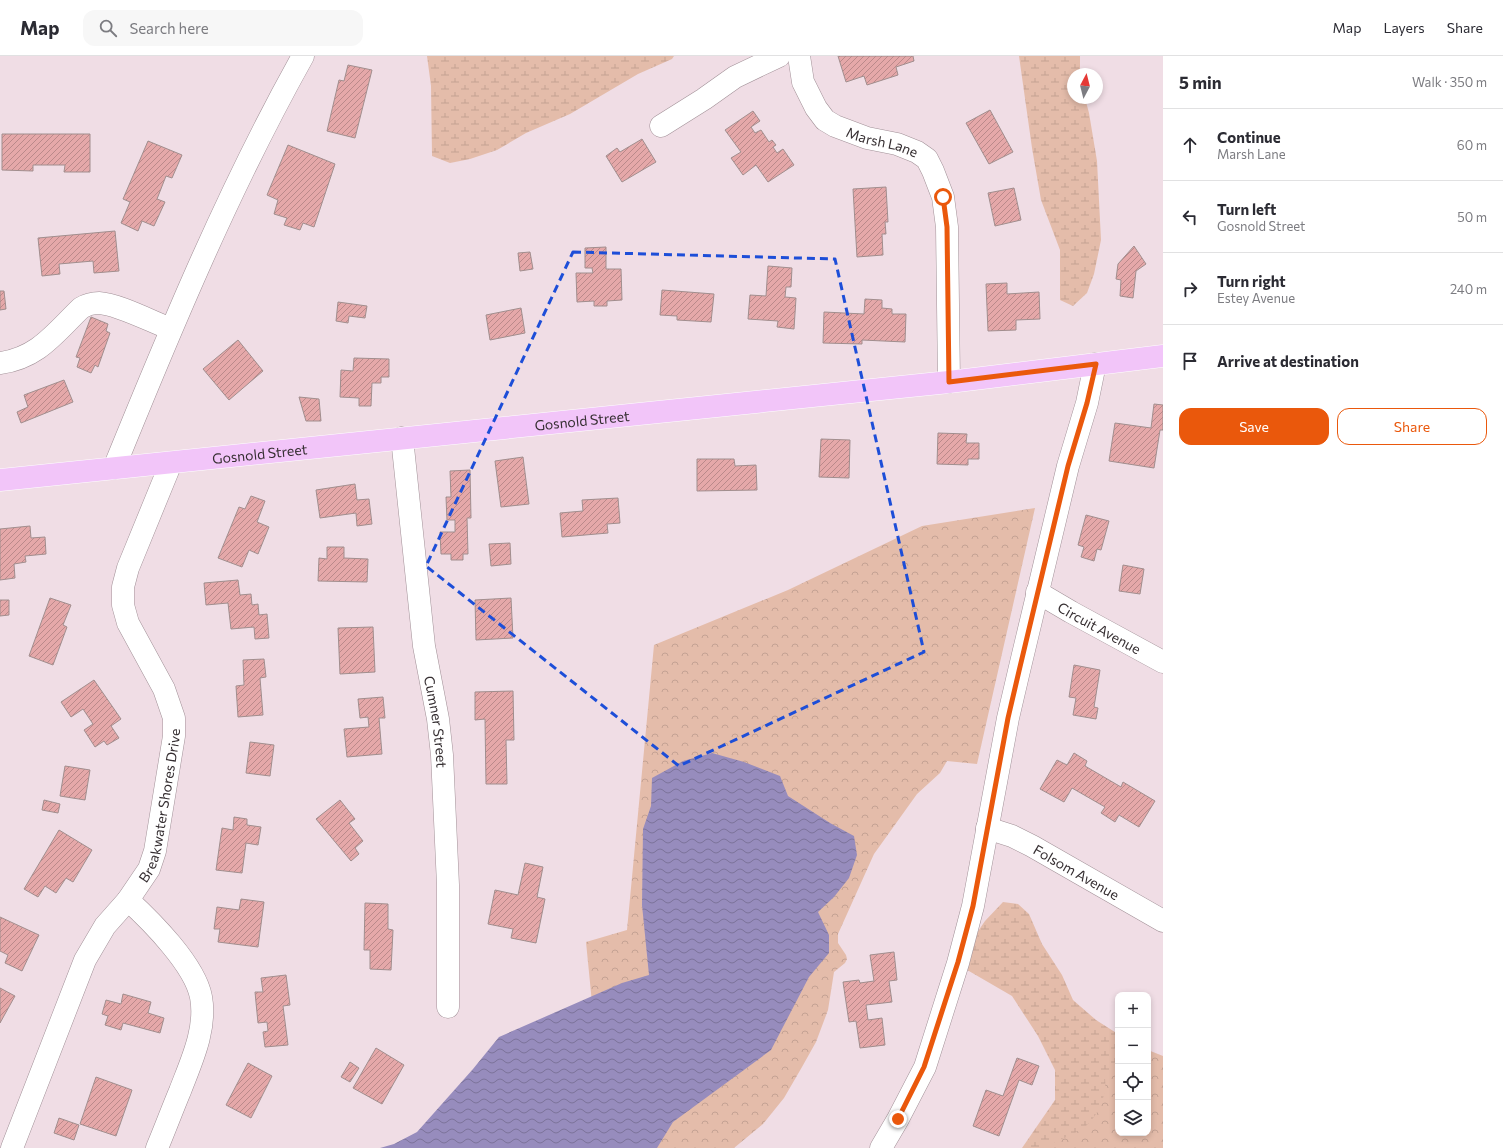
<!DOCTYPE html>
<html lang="en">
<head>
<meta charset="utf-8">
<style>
  :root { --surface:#fff; --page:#f7f7f7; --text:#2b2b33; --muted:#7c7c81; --line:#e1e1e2; --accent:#ea580c }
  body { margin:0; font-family:Commissioner,sans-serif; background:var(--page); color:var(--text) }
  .controls { position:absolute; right:12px; bottom:12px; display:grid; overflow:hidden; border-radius:8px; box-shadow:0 2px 6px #0003 }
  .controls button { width:36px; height:36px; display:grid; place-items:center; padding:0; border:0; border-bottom:1px solid var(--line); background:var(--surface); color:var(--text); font:20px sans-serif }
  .compass { position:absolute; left:1067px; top:12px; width:36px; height:36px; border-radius:50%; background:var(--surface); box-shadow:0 2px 6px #0003; rotate:7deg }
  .stop { position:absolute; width:12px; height:12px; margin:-9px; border:3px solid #ea580c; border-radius:50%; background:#fff }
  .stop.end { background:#ea580c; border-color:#fff; box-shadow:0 1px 4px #0008 }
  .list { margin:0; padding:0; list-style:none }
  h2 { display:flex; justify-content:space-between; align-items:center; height:52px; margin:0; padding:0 16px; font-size:17px }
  h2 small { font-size:13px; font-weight:400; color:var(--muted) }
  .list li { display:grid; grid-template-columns:26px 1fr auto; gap:12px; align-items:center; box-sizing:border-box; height:72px; padding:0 16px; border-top:1px solid var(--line) }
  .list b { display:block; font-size:15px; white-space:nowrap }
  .list p { margin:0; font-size:13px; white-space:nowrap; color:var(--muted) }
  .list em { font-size:13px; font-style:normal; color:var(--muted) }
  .actions { display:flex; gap:8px; padding:12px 16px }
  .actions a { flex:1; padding:9px 0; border:1px solid var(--accent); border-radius:12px; text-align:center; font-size:14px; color:var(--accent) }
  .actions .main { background:var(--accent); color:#fff }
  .icon { flex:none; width:22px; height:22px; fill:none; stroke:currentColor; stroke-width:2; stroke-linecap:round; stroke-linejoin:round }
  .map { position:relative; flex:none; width:1163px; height:1092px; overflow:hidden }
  header { display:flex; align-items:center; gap:24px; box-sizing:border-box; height:56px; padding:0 20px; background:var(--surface); border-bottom:1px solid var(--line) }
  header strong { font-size:19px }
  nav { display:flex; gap:22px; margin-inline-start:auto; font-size:14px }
  .search { width:280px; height:36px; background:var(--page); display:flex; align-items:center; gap:10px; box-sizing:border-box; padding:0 14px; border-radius:12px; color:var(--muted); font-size:15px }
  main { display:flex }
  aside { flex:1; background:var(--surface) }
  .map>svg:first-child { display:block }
  .wetland { fill:url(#wetland-marsh) }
  .park { fill:url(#park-crowns) }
  .water { fill:url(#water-waves) }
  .building { fill:url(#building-hatch); stroke:#a18e8e }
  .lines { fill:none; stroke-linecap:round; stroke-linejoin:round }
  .minor-casing { stroke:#a19097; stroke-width:23 }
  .major-casing { stroke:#fff; stroke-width:23 }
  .minor { stroke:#fff; stroke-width:22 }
  .major { stroke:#f2c5f9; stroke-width:22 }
  .route { stroke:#ea580c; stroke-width:5 }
  .marked { fill:none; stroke:#1d4ed8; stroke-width:3; stroke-dasharray:8 5; stroke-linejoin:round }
  .labels { text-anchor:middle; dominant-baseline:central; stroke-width:4; stroke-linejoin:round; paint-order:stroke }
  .street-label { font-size:14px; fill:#362f32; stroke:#feebf3 }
</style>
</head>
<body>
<header>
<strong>Map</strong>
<div class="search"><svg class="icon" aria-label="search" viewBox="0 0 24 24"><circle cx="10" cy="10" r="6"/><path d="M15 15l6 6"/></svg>Search here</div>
<nav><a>Map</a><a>Layers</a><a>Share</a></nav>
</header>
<main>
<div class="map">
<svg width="1163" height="1092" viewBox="0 0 1163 1092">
  <defs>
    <pattern id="wetland-marsh" width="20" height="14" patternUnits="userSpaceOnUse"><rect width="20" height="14" fill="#e4bcaa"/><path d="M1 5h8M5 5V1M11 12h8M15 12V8" fill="none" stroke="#c4a293"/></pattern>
    <pattern id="park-crowns" width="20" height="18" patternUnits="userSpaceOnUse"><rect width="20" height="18" fill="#e4bcaa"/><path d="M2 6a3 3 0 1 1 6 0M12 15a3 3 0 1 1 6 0" fill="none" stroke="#c4a293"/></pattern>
    <pattern id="water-waves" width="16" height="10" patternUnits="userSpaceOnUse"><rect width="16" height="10" fill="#978cbd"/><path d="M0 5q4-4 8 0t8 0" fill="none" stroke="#7c739a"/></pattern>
    <pattern id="building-hatch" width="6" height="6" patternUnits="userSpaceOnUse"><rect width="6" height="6" fill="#e5a8a9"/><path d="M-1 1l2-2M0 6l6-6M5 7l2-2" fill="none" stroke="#ba898a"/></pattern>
  </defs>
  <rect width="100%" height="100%" fill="#f0dde5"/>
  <!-- wetland -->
  <g class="wetland">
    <polygon points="427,0 674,0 672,3 638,18 570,58 526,77 497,94 470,103 450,107 432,100 431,30"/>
    <polygon points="1019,0 1080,0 1080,18 1073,18 1073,42 1085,42 1089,57 1097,105 1101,184 1094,218 1087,237 1073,250 1060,244 1060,194 1041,144 1032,92"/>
    <polygon points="1003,846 1018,848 1029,858 1042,888 1062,919 1073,944 1096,964 1118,978 1118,1077 1148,1077 1163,1092 1022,1092 1055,1044 1055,1014 1038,980 1012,940 962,911 970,887 985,865"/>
  </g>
  <!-- park -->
  <g class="park">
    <polygon points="1035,452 977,708 947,705 940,717 917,738 874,798 838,878 838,887 846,899 847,903 845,907 834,916 828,954 816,986 802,1011 784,1042 763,1068 734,1092 394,1092 600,1028 586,886 627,874 654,589 788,534 922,470"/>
    <path d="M 1148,994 L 1163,1000 L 1163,1092 L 1042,1092 C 1052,1087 1081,1076 1087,1069 C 1100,1057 1107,1038 1105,1020 L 1118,1003 L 1118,1077 L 1148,1077 Z"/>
  </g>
  <!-- water -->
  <polygon class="water" points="712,697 744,706 780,720 788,740 830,767 854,780 857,799 849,822 834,841 818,856 829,879 829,897 809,921 771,994 673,1066 657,1092 380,1092 394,1088 417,1076 473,1013 499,981 622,927 649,919 642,849 643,773 651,750 652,722 683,705"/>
  <!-- building -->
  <g class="building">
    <polygon points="838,0 913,0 914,5 896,11 898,19 867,29 864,20 846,26"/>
    <polygon points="348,9 372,14 355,82 327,75 339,24 344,25"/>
    <polygon points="990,54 1013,96 989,108 966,67"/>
    <polygon points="753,55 760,65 751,71 755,77 761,74 769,86 772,84 776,89 773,91 777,97 783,93 794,109 768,126 756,109 743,119 731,102 741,96 725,74"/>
    <polygon points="2,78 90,78 90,116 64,116 65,109 33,109 33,115 2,114"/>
    <polygon points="642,83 656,106 622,126 606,100 617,92 620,96"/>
    <polygon points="148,85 182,99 172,122 166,120 157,143 165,146 154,170 142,165 138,175 121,167 130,146 123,143"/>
    <polygon points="288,89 335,108 314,171 303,167 300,174 284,169 287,162 274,158 278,144 267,139"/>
    <polygon points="886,131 888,166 885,166 886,178 882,178 883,199 857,201 853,133"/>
    <polygon points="1014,132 1021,164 995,170 988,137"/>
    <polygon points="115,175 119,215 94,217 93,205 59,208 60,218 42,220 38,182"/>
    <polygon points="1134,190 1146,208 1136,215 1133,242 1120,240 1121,224 1116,223 1118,208"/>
    <polygon points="606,191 606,213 621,213 622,244 607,245 607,250 594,250 594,245 577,246 576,217 593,217 592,212 585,212 585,192"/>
    <polygon points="530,196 533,213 520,215 518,197"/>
    <polygon points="768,210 792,212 791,231 786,231 785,241 796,242 794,273 777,271 778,265 748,263 750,239 766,240"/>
    <polygon points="1007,227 1007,238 1039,236 1040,263 1016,264 1016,274 988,275 986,228"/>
    <polygon points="662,234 714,238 711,266 677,264 677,260 660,259"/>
    <polygon points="0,235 4,235 6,253 0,254"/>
    <polygon points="865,243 882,244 882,252 892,253 892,258 906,258 905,286 862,284 862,288 823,287 824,256 864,258"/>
    <polygon points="338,246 367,250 365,262 349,260 348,267 336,265"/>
    <polygon points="521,252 525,277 490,284 486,259"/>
    <polygon points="91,261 108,268 106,275 110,277 98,311 95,309 91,317 77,311 80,302 76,301"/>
    <polygon points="238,284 263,315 229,344 203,313"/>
    <polygon points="354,302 389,303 389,321 381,321 381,327 372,327 371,350 359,350 359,342 340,341 341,314 353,315"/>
    <polygon points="64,324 73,346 21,367 17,356 28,351 24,339"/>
    <polygon points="299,341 319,343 321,365 306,365"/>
    <polygon points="1154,348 1163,349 1163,374 1160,374 1154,412 1109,405 1115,367 1151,372"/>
    <polygon points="938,377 967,378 966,387 979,387 979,403 968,403 968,409 937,408"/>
    <polygon points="821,383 850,384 849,422 819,421"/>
    <polygon points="523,401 529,448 501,451 495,405"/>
    <polygon points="697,403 734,403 735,410 756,409 757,434 697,435"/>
    <polygon points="470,414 471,462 467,462 468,498 463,498 463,504 451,504 451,498 441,498 440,476 455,476 455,464 447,464 446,441 451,441 450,415"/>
    <polygon points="355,428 357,444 369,443 372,468 357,470 356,457 320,462 316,434"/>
    <polygon points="251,440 265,445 257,466 269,471 258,498 249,494 242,511 218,502 239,451 245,453"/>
    <polygon points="618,442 620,467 607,468 608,477 562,481 560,457 583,455 582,444"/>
    <polygon points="1086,459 1109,465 1101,494 1097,493 1094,505 1081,501 1084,491 1078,489"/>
    <polygon points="30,470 31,482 45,481 46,498 25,500 26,506 14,508 15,522 0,524 0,473"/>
    <polygon points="510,487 511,508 491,510 489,488"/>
    <polygon points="327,491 344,491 344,502 368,503 367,526 318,525 319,502 327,503"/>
    <polygon points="1123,509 1144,513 1140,538 1119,535"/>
    <polygon points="238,524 240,539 251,538 252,549 258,548 259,559 267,558 269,582 255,583 254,571 231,573 228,547 206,549 204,527"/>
    <polygon points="50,542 71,549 63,569 67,571 53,609 29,600"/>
    <polygon points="511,542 513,582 476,584 475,544"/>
    <polygon points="0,544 9,544 9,559 0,560"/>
    <polygon points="373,571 375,616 340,618 338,572"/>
    <polygon points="264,603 266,621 260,622 263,659 238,661 236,630 244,629 243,604"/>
    <polygon points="1074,609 1100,614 1094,651 1098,652 1096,663 1073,659 1076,642 1069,641"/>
    <polygon points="94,624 121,663 111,670 119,682 107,689 104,685 95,691 84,674 93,668 83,653 71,661 61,646"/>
    <polygon points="513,635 514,684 506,684 507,728 486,728 485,663 475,664 475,636"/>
    <polygon points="383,641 385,662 379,662 382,698 347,701 344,673 369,671 368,661 360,662 358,643"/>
    <polygon points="250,686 274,689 270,720 246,717"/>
    <polygon points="1074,697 1087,705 1085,710 1121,731 1123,726 1155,745 1139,771 1119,759 1115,766 1101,757 1105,751 1072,732 1064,746 1040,733 1057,704 1067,709"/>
    <polygon points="65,710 90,714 85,744 60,740"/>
    <polygon points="44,744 60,748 58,757 42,754"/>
    <polygon points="340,744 355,763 349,767 363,785 355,792 359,798 351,805 316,763"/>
    <polygon points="234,761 247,763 247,769 261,771 258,789 246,787 242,817 216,814 222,772 233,774"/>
    <polygon points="59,774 92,794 73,826 66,822 56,837 45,830 38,841 24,833"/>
    <polygon points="525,807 543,811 537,841 545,843 536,887 511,882 513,873 488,868 495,834 518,839"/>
    <polygon points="241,843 264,846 258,891 218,886 220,873 214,873 217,851 239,854"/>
    <polygon points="365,847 388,848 388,873 393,874 391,914 370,913 370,894 364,894"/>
    <polygon points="0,861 39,879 22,915 5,907 8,899 0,895"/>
    <polygon points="894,896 897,924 889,925 892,946 866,949 868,964 882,962 885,989 860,992 856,965 849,966 843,926 859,924 860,927 874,925 870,899"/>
    <polygon points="286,919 290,949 283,950 288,989 265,991 263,976 268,975 267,966 258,967 255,936 263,936 261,922"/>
    <polygon points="0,932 15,940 0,967"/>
    <polygon points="123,938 151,946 148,957 164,962 160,977 123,967 121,974 105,969 108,960 102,958 106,944 121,948"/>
    <polygon points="376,992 404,1009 382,1048 353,1032"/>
    <polygon points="1017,1002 1039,1010 1032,1029 1019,1024 999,1080 973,1070 986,1034 1003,1040"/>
    <polygon points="350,1006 359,1012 350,1026 341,1021"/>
    <polygon points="248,1007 272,1020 251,1062 226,1049"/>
    <polygon points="96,1021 132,1034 116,1080 80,1068"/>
    <polygon points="59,1062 79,1069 74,1084 54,1077"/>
  </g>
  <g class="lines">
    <defs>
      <g id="minor">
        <path id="s1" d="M 799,0 L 803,26 L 816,52 L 825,64 L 835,70 L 867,82 L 897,88 L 917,96 L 927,103 L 933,115 L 943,141 L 947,171 L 949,326"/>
        <polyline points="661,70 704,43 735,21 779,0"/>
        <path d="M 0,307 C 38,302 55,277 81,252 C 86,249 92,247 99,247 C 118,248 152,266 171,273"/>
        <path id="s2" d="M 402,382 L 424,590 L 438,663 L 442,699 L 448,829 L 448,951"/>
        <path d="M 114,412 C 171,272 229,132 303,0"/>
        <path id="s3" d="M 1037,536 L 1071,556 L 1163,606"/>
        <path id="s4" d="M 987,772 L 1012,780 L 1032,790 L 1163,865"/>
        <path id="s5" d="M 128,844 L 149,813 L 155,795 L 174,680 L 174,662 L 164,633 L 128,567 L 123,549 L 123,531 L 128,512 L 171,407"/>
        <path d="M 12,1092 L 85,904 L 105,870 L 128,844 C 151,865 195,909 201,941 C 207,973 191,1006 180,1035 C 172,1054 165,1073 157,1092"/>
        <polyline points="881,1092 898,1063 925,1011 958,907 973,850 1008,662 1019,615 1068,410 1087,347 1095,308"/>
      </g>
      <g id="major">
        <path id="s6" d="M 0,424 L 949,326 L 1163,300"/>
      </g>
    </defs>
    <!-- minor casing -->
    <use href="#minor" class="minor-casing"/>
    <!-- major casing -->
    <use href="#major" class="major-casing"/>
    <!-- minor -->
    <use href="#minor" class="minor"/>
    <!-- major -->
    <use href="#major" class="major"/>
  </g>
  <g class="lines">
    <!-- route -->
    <polyline class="route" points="898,1063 924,1011 958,906 973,850 1008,662 1019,615 1068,410 1087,347 1096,308 949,326 947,171 943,141"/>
  </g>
  <!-- marked area -->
  <path class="marked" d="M 573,196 L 835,203 L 924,596 L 679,710 L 426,510 Z"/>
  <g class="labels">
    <!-- street labels -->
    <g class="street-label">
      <text stroke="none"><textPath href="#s1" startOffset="132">Marsh Lane</textPath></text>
      <text stroke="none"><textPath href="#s6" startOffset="585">Gosnold Street</textPath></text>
      <text stroke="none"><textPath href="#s6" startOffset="261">Gosnold Street</textPath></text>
      <text stroke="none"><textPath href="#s3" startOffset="72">Circuit Avenue</textPath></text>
      <text stroke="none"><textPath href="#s2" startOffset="286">Cumner Street</textPath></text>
      <text stroke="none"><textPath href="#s5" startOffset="102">Breakwater Shores Drive</textPath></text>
      <text stroke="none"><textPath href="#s4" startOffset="100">Folsom Avenue</textPath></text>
    </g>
  </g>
</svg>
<div class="controls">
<button>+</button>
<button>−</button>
<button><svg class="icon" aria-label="locate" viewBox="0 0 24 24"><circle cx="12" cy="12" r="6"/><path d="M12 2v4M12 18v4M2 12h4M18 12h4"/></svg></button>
<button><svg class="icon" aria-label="layers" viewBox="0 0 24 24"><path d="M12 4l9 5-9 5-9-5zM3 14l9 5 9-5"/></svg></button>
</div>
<svg class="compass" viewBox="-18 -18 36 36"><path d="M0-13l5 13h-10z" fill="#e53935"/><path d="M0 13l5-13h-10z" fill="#7c7c81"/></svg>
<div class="stop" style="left:943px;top:141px"></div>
<div class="stop end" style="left:898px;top:1063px"></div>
</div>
<aside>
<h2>5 min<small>Walk · 350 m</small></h2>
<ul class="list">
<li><svg class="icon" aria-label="ahead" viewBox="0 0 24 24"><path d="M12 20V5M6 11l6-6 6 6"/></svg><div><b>Continue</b><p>Marsh Lane</p></div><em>60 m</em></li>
<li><svg class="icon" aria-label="left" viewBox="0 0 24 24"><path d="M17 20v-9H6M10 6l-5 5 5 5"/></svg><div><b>Turn left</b><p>Gosnold Street</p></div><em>50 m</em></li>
<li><svg class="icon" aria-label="right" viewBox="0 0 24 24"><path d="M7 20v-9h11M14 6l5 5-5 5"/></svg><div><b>Turn right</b><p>Estey Avenue</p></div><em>240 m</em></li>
<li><svg class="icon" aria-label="arrive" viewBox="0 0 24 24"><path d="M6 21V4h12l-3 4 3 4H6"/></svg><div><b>Arrive at destination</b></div></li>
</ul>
<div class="actions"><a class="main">Save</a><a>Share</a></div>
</aside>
</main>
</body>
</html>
